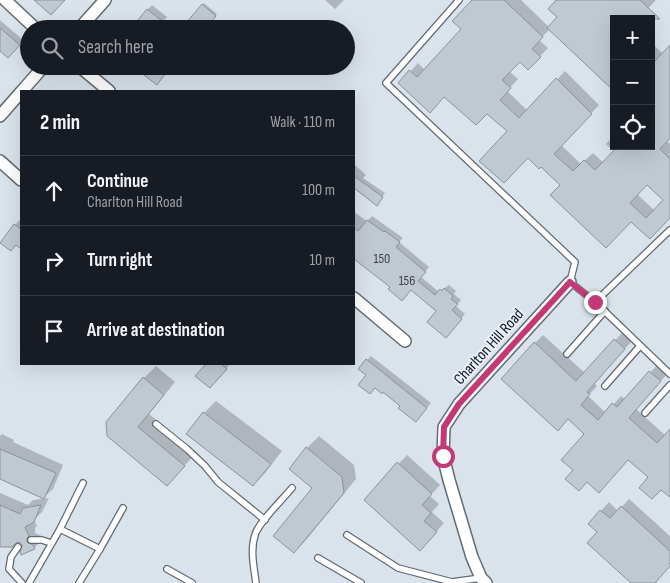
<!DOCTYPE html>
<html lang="en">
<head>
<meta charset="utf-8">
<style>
  :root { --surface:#171b24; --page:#242831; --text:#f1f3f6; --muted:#9ea1a6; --line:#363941 }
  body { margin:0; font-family:"Sofia Sans Condensed",sans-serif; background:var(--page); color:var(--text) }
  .controls { position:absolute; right:15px; top:15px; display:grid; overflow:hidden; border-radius:0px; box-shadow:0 5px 20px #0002 }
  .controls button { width:45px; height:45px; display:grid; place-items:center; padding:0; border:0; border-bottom:1px solid var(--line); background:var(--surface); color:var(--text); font:25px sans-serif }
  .stop { position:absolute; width:15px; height:15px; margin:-11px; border:4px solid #c23975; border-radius:50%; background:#fff }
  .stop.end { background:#c23975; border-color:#fff; box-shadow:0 1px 5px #0008 }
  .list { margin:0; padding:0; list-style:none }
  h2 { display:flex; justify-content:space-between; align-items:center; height:65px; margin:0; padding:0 20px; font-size:21px }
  h2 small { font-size:16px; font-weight:400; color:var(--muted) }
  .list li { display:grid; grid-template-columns:32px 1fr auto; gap:15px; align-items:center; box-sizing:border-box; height:70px; padding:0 20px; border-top:1px solid var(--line) }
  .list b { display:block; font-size:19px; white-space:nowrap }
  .list p { margin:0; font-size:16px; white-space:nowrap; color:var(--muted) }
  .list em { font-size:16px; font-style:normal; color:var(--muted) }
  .icon { flex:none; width:28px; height:28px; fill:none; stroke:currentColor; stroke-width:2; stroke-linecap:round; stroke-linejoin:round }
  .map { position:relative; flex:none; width:670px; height:583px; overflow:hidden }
  .search { position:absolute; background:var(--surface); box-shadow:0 5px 20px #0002; left:20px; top:20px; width:335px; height:55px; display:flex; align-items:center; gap:12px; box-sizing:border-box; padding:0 18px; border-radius:28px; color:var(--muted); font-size:19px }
  .panel { position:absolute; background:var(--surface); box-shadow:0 5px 20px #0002; left:20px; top:90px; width:335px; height:275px; border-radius:0px }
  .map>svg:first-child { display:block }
  .shadow { fill:#0003; fill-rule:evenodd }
  .building { fill:#c0c9d1; stroke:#8a939a; fill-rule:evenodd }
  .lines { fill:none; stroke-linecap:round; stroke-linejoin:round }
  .lane-casing { stroke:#636b72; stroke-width:8 }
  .street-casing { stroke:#636b72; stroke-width:14 }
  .lane { stroke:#fff; stroke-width:5.5 }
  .street { stroke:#fff; stroke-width:11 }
  .route { stroke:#c23975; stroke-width:6 }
  .labels { text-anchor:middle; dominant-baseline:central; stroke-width:4; stroke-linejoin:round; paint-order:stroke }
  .number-label { font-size:14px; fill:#3f4448 }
  .street-label { font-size:16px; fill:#14171a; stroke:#e7f0f8 }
</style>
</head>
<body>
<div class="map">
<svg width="670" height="583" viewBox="0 0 670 583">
  <rect width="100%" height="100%" fill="#dae3eb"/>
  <!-- shadow -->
  <g class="shadow">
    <polygon points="325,0 344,0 335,9"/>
    <path d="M 474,0 L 521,0 L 549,27 L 559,17 L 558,0 L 656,0 L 638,19 L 614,19 L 550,29 L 539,40 L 548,48 L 528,69 L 520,60 L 509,71 L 518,79 L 507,91 L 528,111 L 565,71 L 599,105 L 561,145 L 581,164 L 593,153 L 604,163 L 615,152 L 606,144 L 614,136 L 614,146 L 651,146 L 651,42 L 663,54 L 670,46 L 670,137 L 667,141 L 670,144 L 670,216 L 632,220 L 562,185 L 488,112 L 445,95 L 400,83 L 418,63 L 425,70 L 463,29 ZM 647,183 L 665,200 L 655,211 L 637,194 Z"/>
    <polygon points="204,3 217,14 209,23 183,29"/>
    <polygon points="152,5 167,17 157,29 139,19"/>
    <polygon points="0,20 23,40 12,53 0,49"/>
    <polygon points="132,66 162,66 168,70 157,84"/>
    <polygon points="354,164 366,175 363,178 385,193 376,205 354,186"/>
    <polygon points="354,212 367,221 372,216 403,238 399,242 429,267 421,277 439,292 449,285 456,291 454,294 461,300 456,306 465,314 450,332 438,311 412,288 391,287 354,256"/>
    <polygon points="19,220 21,222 21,247 17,244 2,243"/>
    <polygon points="623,332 632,341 594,383 597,386 588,396 606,413 621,396 626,400 658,364 668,373 636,409 666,436 670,431 670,496 629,459 575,470 586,434 535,343 543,335 585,373"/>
    <polygon points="371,356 431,403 420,417 402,406 368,375 367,360"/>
    <polygon points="208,364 230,364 214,383 197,376"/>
    <polygon points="156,366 175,382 149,414 196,453 167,485 108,422 144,378"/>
    <polygon points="216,401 282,451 265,473 253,485 188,434 204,413"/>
    <polygon points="2,434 14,440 13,442 63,465 53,489 44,497 0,477 0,436"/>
    <polygon points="319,436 354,465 356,479 306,540 294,552 314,488 307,448"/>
    <polygon points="407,455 440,485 430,496 439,504 432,512 444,523 428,541 365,499"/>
    <polygon points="0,493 28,505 33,500 49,498 42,512 34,520 37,526 35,528 35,533 42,536 43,539 34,548 22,553 24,545 19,541 0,546"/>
    <polygon points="629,499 670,536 670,565 654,583 633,583 599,532 590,523 609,502 618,511"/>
  </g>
  <!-- building -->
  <g class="building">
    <polygon points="34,0 65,0 51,15"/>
    <path d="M 472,0 L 504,0 L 543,37 L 532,49 L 541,57 L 528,70 L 520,62 L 502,80 L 511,88 L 500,100 L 519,118 L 556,78 L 592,114 L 554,154 L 573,171 L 584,160 L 595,170 L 618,146 L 651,146 L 651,65 L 670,45 L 670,138 L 660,149 L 670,159 L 670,218 L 650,239 L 631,222 L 606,248 L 550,195 L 560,185 L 541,167 L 539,169 L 528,158 L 504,183 L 479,161 L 507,131 L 487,114 L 476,125 L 444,97 L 430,113 L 398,83 L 409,70 L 417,77 L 461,29 L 452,21 ZM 647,185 L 663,200 L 646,218 L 630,203 Z"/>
    <polygon points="556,0 640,0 660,19 614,19 614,91 547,28 557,17 548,9"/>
    <polygon points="202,4 216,16 206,29 181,29"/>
    <polygon points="147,9 172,29 149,29 138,20"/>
    <polygon points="0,28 20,45 8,58 0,51"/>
    <polygon points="132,66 155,66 165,74 157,85"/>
    <polygon points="354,176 383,197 377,206 354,188"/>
    <polygon points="367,220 384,232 385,231 400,242 396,247 426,272 418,281 435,295 440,289 442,291 444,288 453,296 451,299 458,304 452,310 462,319 446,338 427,322 436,311 411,290 402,301 388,289 390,287 354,259 354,228 358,231"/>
    <polygon points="14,224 21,229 21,249 16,245 11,251 0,243"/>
    <polygon points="614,339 625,349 587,392 590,394 581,405 598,420 612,403 617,407 649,371 661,381 629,418 657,443 670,429 670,497 661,490 652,499 639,488 648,477 628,460 599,493 587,482 579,491 565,479 573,470 561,460 584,434 568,419 558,431 501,379 534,342 576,381"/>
    <polygon points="366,359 427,408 416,422 398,408 400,406 383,392 382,394 375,388 370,394 358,385 366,375 358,369"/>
    <polygon points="206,364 221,364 227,369 210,388 195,376"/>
    <polygon points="143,377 164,395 138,427 185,466 167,486 107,436 106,422"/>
    <polygon points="203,412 271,464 253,486 186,434"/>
    <polygon points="306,447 342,477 344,493 294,553 273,536 312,488 289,469"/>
    <polygon points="0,449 56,473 44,499 0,479"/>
    <polygon points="397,462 432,494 422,505 431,513 424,521 437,532 420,551 364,500"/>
    <polygon points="0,505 20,514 23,508 41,505 34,522 25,527 29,536 27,538 27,542 33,545 35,549 21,555 20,552 22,545 19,542 16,543 12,547 0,547"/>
    <polygon points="621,506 670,551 670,566 655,583 631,583 587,543 597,532 588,524 600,510 610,518"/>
  </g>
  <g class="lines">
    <defs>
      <g id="lane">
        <polyline points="459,0 386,83 575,262 570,282 595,302 670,374"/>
        <polyline points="595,302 670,230"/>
        <polyline points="567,354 605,311"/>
        <polyline points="605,386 640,346"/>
        <polyline points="645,413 670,385"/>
        <polyline points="156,424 187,449 205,466 218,482 265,520"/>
        <polyline points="60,529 83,483"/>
        <polyline points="347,535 398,568 452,582 481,578"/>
        <polyline points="31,540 42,540 51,543"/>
        <polyline points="18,547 11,557 9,569 22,583"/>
        <polyline points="100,549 123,508"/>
        <polyline points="318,558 361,583"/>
        <polyline points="167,569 192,583"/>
        <polyline points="29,583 60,529 100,549 79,583"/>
        <path d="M 256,583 C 254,568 250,550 255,535 C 258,523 283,499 292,488"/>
      </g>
      <g id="street">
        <polyline points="5,0 36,29"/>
        <polyline points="79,29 105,0"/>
        <polyline points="79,66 109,91"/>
        <polyline points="22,91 44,66"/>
        <polyline points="0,116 21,92"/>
        <polyline points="0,161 21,180"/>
        <polyline points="354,298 405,341"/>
        <polyline points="486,583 481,578 472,557 449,480 443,456 444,427 459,404 570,282"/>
      </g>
    </defs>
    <!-- lane casing -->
    <use href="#lane" class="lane-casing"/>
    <!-- street casing -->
    <use href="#street" class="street-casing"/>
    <!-- lane -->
    <use href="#lane" class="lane"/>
    <!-- street -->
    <use href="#street" class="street"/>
  </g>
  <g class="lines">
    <!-- route -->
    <polyline class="route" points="443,456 444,427 459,404 570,282 595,302"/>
  </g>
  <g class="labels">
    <!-- number labels -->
    <g class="number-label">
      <text x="382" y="258">150</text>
      <text x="407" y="280">156</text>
    </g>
    <!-- street labels -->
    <g class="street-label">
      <text transform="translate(489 347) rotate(-48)">Charlton Hill Road</text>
    </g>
  </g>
</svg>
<div class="controls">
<button>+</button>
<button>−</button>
<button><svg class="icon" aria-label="locate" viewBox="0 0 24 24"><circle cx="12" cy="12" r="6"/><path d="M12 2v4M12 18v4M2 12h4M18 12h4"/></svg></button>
</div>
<div class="stop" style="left:443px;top:456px"></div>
<div class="stop end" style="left:595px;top:302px"></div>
<div class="search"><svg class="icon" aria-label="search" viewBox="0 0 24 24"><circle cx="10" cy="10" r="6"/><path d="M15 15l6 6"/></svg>Search here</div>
<section class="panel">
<h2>2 min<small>Walk · 110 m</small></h2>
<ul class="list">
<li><svg class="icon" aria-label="ahead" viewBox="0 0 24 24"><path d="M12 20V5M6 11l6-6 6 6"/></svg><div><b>Continue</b><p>Charlton Hill Road</p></div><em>100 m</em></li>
<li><svg class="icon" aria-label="right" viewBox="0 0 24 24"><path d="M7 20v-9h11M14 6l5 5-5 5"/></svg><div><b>Turn right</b></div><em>10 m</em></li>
<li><svg class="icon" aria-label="arrive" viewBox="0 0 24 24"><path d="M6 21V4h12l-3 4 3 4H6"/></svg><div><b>Arrive at destination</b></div></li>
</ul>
</section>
</div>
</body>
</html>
